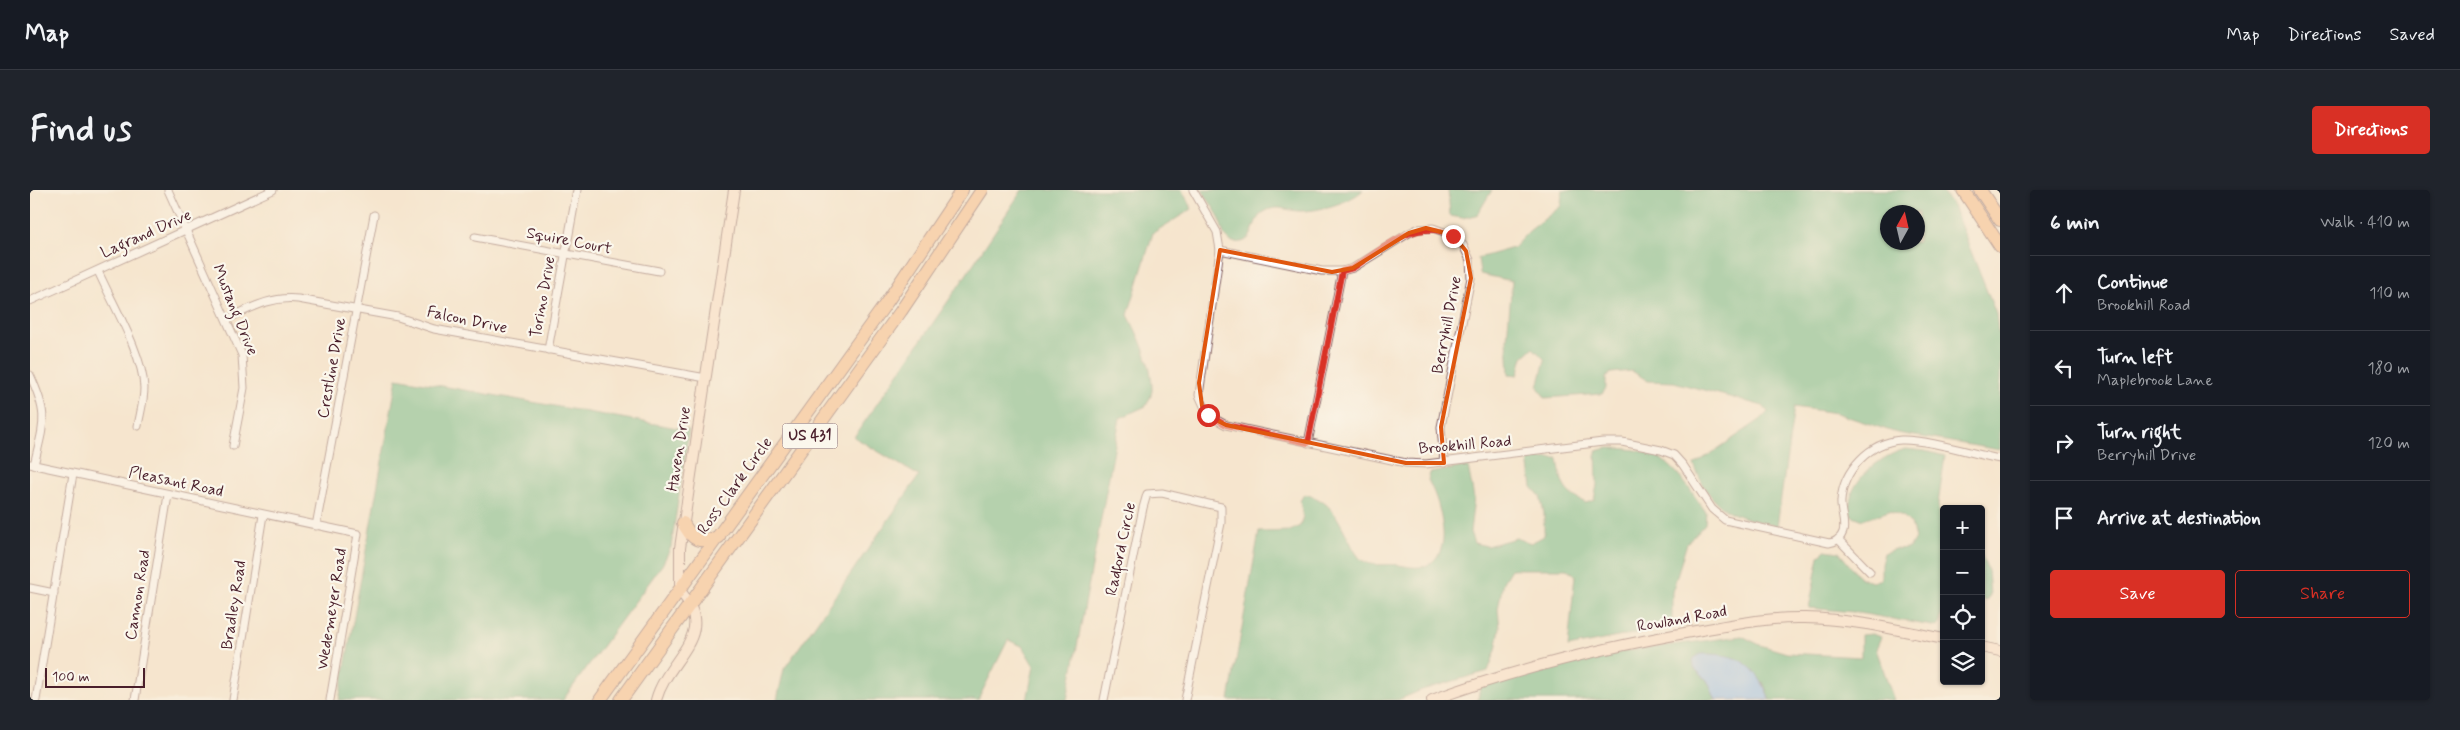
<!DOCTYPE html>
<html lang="en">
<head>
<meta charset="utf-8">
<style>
  :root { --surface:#171b24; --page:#20242c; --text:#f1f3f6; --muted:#9ea1a6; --line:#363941; --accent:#d93025 }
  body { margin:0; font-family:Mynerve,sans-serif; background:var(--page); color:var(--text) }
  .controls { position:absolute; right:15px; bottom:15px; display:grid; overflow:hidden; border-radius:5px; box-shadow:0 1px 4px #0004 }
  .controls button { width:45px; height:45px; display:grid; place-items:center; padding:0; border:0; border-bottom:1px solid var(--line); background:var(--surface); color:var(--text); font:25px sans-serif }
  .compass { position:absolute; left:1850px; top:15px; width:45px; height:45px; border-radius:50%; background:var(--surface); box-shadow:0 1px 4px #0004; rotate:8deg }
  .scale { position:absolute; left:15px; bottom:12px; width:100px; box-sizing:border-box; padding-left:5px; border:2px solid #4a1f2b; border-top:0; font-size:14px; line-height:18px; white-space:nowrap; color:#4a1f2b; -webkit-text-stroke:4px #fbf7ec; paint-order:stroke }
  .stop { position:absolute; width:15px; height:15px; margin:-11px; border:4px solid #d93025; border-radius:50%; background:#fff }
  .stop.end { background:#d93025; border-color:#fff; box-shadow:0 1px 5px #0008 }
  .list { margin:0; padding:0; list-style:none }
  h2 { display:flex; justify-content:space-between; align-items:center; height:65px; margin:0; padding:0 20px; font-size:21px }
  h2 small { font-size:16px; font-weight:400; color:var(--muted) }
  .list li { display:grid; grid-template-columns:32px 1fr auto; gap:15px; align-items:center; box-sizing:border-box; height:75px; padding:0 20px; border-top:1px solid var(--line) }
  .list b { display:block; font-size:19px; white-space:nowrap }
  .list p { margin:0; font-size:16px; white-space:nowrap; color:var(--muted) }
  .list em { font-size:16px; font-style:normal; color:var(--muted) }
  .actions { display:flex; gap:10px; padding:15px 20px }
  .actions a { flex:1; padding:11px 0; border:1px solid var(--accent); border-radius:5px; text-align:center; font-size:18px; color:var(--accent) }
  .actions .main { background:var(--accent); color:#fff }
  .icon { flex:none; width:28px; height:28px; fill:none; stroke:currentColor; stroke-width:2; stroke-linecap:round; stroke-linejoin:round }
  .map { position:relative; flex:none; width:1970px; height:510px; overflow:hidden; border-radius:5px }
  header { display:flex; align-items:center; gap:30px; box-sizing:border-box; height:70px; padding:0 25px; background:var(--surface); border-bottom:1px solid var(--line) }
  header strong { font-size:24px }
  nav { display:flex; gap:28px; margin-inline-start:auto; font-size:18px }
  .intro { display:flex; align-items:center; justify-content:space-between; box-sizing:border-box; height:120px; padding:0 30px }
  h1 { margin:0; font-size:35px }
  .button { padding:12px 22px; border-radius:5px; background:var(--accent); color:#fff; font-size:18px; font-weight:700 }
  main { display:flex; gap:30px; padding:0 30px }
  aside { flex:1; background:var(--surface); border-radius:5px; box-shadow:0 1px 4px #0004 }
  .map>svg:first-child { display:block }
  .forest { fill:#66b885; stroke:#586c58; fill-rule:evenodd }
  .water { fill:#82b7f0; stroke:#666b8e }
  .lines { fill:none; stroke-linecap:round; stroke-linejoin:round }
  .street-casing { stroke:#866464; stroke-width:9 }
  .secondary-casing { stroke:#866464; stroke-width:12 }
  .highway-casing { stroke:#866464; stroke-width:14 }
  .street { stroke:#fff; stroke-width:7 }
  .secondary { stroke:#fde4d0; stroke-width:10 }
  .highway { stroke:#f9bc8a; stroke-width:12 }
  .route { stroke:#d93025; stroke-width:6 }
  .marked { fill:none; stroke:#e0560e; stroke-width:4; stroke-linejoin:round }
  .labels { text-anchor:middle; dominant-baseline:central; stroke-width:4.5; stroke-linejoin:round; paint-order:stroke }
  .shield { fill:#fbf7ec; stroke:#7f6065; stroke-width:1 }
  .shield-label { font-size:15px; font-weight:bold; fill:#4a1f2b }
  .street-label { font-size:16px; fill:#4a1f2b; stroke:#fbf7ec }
</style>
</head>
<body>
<header>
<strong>Map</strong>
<nav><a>Map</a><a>Directions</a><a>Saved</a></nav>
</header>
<div class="intro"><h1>Find us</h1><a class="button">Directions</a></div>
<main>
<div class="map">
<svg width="1970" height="510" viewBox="0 0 1970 510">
  <rect width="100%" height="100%" fill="#fbf7ec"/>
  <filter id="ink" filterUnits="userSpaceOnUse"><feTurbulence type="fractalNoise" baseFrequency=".02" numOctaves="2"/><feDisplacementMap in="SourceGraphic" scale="10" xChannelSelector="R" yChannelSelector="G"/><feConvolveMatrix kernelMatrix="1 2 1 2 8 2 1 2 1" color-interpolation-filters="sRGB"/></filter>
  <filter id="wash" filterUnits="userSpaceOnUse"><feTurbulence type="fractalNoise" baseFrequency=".0096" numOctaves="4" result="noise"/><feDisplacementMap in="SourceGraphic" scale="20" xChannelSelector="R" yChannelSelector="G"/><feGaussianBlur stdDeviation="1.12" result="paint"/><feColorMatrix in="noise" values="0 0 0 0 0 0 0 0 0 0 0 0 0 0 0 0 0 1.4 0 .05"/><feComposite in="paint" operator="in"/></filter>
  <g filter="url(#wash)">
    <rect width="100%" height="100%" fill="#f6e5ce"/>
    <!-- forest -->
    <g class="forest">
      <path d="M 992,0 L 1152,0 L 1162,19 L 1123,43 L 1098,125 C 1109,146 1123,176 1122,201 C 1121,206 1118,212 1116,216 L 1090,228 L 1037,510 L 997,510 L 1004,476 L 992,456 L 978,450 L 948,510 L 747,510 L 754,479 L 889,286 L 824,247 L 932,91 Z"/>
      <path d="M 1172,0 L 1333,0 C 1320,13 1286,22 1268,21 C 1254,20 1247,14 1234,22 C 1218,32 1229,56 1201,52 L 1194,45 L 1188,25 Z"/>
      <polygon points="1418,0 1462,0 1447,25 1432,28 1420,26"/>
      <path d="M 1532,0 L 1911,0 L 1923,16 L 1966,124 L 1970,158 L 1970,260 L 1867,243 L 1806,223 L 1764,217 L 1747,336 C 1700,325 1683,322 1664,275 L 1730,230 L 1738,222 L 1733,216 L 1644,192 L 1618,191 L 1602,181 L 1581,183 L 1576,187 L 1576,198 L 1572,204 L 1515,208 L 1508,197 L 1515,170 L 1503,158 L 1493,167 L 1488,185 L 1479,184 L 1477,149 L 1482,91 L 1450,84 L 1448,68 L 1483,58 L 1499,41 L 1531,16 ZM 1858,22 L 1888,22 L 1888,52 L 1858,52 Z"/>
      <polygon points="367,188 659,240 641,357 632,375 533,510 309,510"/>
      <path d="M 1578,258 C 1637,258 1644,278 1676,322 L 1675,334 L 1657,353 L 1642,402 L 1642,436 L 1538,457 L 1545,385 L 1537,379 L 1481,379 L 1473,392 L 1468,419 L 1470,438 L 1466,460 L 1458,481 L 1392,500 L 1368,510 L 1199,510 L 1229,342 L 1260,341 L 1270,336 L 1273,326 L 1270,311 L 1274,304 C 1299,309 1307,326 1318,348 C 1322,355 1325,364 1332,370 C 1341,378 1358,373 1369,375 C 1380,377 1392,380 1402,372 C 1411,365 1414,352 1413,341 C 1411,322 1407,307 1398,290 L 1400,283 L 1438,276 L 1444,308 L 1440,342 L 1444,353 L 1457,356 L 1486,348 L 1501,353 L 1514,346 L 1514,323 L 1510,306 L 1502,297 L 1498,269 L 1528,268 C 1532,294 1531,301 1556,313 L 1564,310 L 1567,295 L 1566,261 Z"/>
      <path d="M 1876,259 L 1895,261 L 1915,266 L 1908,314 L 1909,326 L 1914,330 C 1914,358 1918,414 1908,437 L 1823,422 L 1779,418 L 1789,366 L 1795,360 L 1809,362 L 1829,387 L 1842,392 L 1851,389 L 1851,374 L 1854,363 L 1864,359 L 1879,358 L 1885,348 L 1881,334 L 1873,326 L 1859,321 L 1833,330 L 1821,325 C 1812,295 1850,265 1876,259 Z"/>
      <polygon points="1951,364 1958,381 1960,405 1956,411 1951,410"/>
      <polygon points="1842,444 1851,447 1846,459 1864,510 1740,510 1733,492 1664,478 1677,490 1686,510 1448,510 1450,496 1596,461 1712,446 1730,455 1757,463 1831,467 1831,445"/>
    </g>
    <!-- water -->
    <path class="water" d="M 1670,464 C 1710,463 1726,474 1740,510 L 1686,510 L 1677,490 L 1664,478 L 1663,469 Z"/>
  </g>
  <g filter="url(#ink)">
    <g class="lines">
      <defs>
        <g id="street">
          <polyline points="138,0 212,165 214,198 203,256"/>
          <path d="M 1163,0 L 1187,42 L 1190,60 L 1169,205 L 1178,225 L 1196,235 L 1376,273 L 1396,274 L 1573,252 L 1592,252 L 1631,260 L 1644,265 L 1653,275 L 1682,319 L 1695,330 L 1799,353 C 1806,352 1811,348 1813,342 C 1816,333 1810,321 1811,311 C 1813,280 1840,252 1871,250 C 1896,249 1944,264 1970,269"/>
          <polyline points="445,47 629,81"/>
          <polyline points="1190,60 1292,81 1312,81 1323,78 1379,43 1387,39 1403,38 1423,45 1433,55 1440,70 1441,88 1411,237 1414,273"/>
          <path d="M 68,81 C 82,113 113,164 114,198 C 114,211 110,224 108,236"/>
          <polyline points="0,111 243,0"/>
          <path d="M 197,129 C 221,118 241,106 268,109 L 368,127 L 404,139 L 676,188"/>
          <polyline points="518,160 547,0"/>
          <path d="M 0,185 C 19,226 14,232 4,275"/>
          <polyline points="1278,253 1312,81"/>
          <polyline points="0,274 328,344 300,510"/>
          <polyline points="286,336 344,25"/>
          <polyline points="1808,349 1840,382"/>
          <polyline points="0,398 24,403"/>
          <polyline points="6,510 43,284"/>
          <polyline points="105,510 138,305"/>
          <polyline points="203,510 233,325"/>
          <polyline points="1074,510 1113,318 1117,304 1132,303 1191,317 1191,333 1155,510"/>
        </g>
        <g id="secondary">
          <polyline points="1951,457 1970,461"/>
          <path d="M 626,510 C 638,467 689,445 650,401 L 650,358 L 704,0"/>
          <path d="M 1402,510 C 1488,478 1575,457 1666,441 C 1702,435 1738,427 1775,428 C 1822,429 1868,440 1914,449"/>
        </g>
        <g id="highway">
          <polyline points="1933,0 1970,56"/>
          <polyline points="1950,0 1970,30"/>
          <path d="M 653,333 C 664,352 668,353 689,347"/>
          <polyline points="570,510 857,112 932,0"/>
          <polyline points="591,510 871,121 952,0"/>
        </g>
      </defs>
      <!-- street casing -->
      <use href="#street" class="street-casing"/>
      <!-- secondary casing -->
      <use href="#secondary" class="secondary-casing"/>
      <!-- highway casing -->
      <use href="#highway" class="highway-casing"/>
      <!-- street -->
      <use href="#street" class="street"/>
      <!-- secondary -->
      <use href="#secondary" class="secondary"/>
      <!-- highway -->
      <use href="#highway" class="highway"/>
    </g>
  </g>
  <g class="lines" filter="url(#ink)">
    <!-- route -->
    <path class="route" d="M 1178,225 L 1196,235 L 1278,253 L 1312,81 L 1323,78 C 1352,59 1387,26 1423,46"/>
  </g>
  <!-- marked area -->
  <path d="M0 0H1970V510H0ZM 1396,38 L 1423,45 L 1436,61 L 1441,88 L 1411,237 L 1414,273 L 1376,273 L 1196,235 L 1182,228 L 1172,216 L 1169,193 L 1190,60 L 1302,82 L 1323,78 L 1379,43 Z" fill="#f6e5ce" fill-opacity=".55" fill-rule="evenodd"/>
  <path class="marked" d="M 1396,38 L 1423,45 L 1436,61 L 1441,88 L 1411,237 L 1414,273 L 1376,273 L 1196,235 L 1182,228 L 1172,216 L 1169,193 L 1190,60 L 1302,82 L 1323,78 L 1379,43 Z"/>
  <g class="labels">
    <!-- shield labels -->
    <rect class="shield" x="752.5" y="233.5" width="55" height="25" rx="4"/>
    <g class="shield-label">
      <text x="780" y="246">US 431</text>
    </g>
    <!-- street labels -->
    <g class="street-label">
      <text transform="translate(116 44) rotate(-24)">Lagrand Drive</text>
      <text transform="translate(539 51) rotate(11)">Squire Court</text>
      <text transform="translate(513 107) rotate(-80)">Torino Drive</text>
      <text transform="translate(205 120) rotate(68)">Mustang Drive</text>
      <text transform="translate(437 130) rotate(12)">Falcon Drive</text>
      <text transform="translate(1417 135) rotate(-79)">Berryhill Drive</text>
      <text transform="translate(302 178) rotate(-80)">Crestline Drive</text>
      <text transform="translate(1435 255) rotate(-5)">Brookhill Road</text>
      <text transform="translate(649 259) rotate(-81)">Haven Drive</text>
      <text transform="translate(146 292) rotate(12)">Pleasant Road</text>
      <text transform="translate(705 296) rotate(-54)">Ross Clark Circle</text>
      <text transform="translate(1091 359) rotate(-78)">Radford Circle</text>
      <text transform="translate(108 405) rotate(-81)">Cannon Road</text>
      <text transform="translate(204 415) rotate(-81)">Bradley Road</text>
      <text transform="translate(302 419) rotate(-81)">Wedemeyer Road</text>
      <text transform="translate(1652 429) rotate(-10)">Rowland Road</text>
    </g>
  </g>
</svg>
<div class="controls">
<button>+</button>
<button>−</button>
<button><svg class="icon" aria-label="locate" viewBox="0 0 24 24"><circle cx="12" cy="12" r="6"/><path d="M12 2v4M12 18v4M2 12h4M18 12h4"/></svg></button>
<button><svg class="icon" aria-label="layers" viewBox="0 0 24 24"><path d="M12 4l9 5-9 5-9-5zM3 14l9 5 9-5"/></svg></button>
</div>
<svg class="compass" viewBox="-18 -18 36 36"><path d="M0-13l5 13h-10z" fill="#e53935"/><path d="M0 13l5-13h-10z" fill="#9ea1a6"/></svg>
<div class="scale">100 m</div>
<div class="stop" style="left:1178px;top:225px"></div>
<div class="stop end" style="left:1423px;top:46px"></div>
</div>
<aside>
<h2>6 min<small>Walk · 410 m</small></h2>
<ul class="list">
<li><svg class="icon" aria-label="ahead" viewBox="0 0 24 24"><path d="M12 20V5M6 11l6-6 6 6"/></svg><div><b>Continue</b><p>Brookhill Road</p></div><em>110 m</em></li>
<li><svg class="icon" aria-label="left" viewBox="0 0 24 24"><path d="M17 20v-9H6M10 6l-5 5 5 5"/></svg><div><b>Turn left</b><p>Maplebrook Lane</p></div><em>180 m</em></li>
<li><svg class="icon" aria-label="right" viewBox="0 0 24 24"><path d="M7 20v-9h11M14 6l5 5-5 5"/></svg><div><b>Turn right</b><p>Berryhill Drive</p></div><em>120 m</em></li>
<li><svg class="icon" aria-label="arrive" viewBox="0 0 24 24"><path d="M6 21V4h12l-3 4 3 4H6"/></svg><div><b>Arrive at destination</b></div></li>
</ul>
<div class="actions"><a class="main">Save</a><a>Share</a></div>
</aside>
</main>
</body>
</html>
